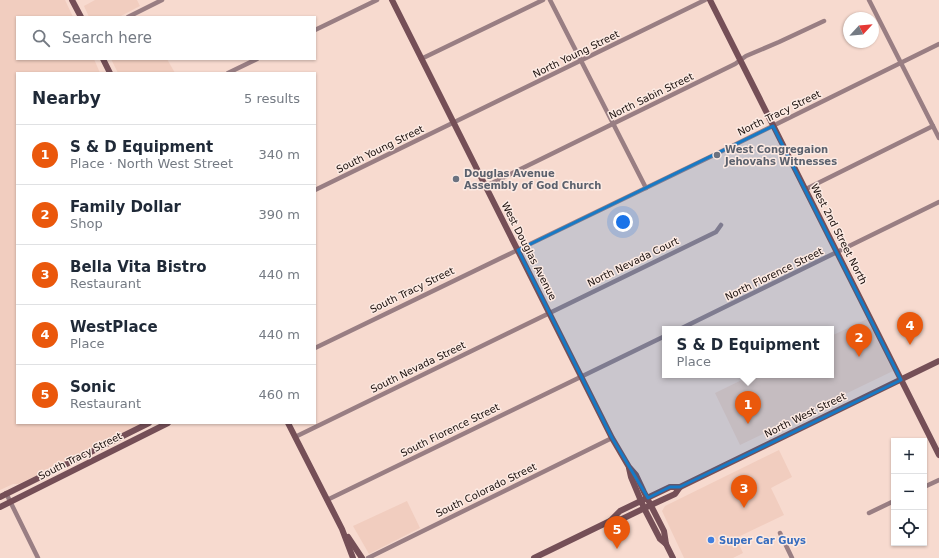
<!DOCTYPE html>
<html lang="en">
<head>
<meta charset="utf-8">
<style>
  :root { --surface:#fff; --page:#f6f6f7; --text:#1f2937; --muted:#747a83; --line:#e0e1e3; --accent:#ea580c }
  body { margin:0; font-family:"DejaVu Sans",sans-serif; background:var(--page); color:var(--text) }
  .controls { position:absolute; right:12px; bottom:12px; display:grid; overflow:hidden; border-radius:0px; box-shadow:0 1px 3px #0004 }
  .controls button { width:36px; height:36px; display:grid; place-items:center; padding:0; border:0; border-bottom:1px solid var(--line); background:var(--surface); color:var(--text); font:20px sans-serif }
  .compass { position:absolute; left:843px; top:12px; width:36px; height:36px; border-radius:50%; background:var(--surface); box-shadow:0 1px 3px #0004; rotate:64deg }
  .you { position:absolute; left:623px; top:222px; width:14px; height:14px; margin:-10px; border:3px solid #fff; border-radius:50%; background:#1a73e8; box-shadow:0 0 0 6px #1a73e833 }
  .badge { display:grid; place-items:center; width:26px; height:26px; border-radius:50%; background:var(--accent); color:#fff; font-size:13px; font-weight:700 }
  .pin { position:absolute; translate:-50% -33px; filter:drop-shadow(0 1px 2px #0008) }
  .pin::after { content:''; position:absolute; top:21px; width:14px; height:12px; background:inherit; clip-path:polygon(0 0,100% 0,50% 100%) }
  .popup { position:absolute; left:662px; top:326px; width:172px; height:52px; box-sizing:border-box; display:grid; place-content:center; border-radius:0px; background:var(--surface); filter:drop-shadow(0 1px 3px #0005); font-size:13px; white-space:nowrap; color:var(--muted) }
  .popup b { font-size:15px; color:var(--text) }
  .popup::after { content:''; position:absolute; left:50%; top:100%; margin-left:-8px; border:8px solid transparent; border-top-color:var(--surface) }
  .list { margin:0; padding:0; list-style:none }
  h2 { display:flex; justify-content:space-between; align-items:center; height:52px; margin:0; padding:0 16px; font-size:17px }
  h2 small { font-size:13px; font-weight:400; color:var(--muted) }
  .list li { display:grid; grid-template-columns:26px 1fr auto; gap:12px; align-items:center; box-sizing:border-box; height:60px; padding:0 16px; border-top:1px solid var(--line) }
  .list b { display:block; font-size:15px; white-space:nowrap }
  .list p { margin:0; font-size:13px; white-space:nowrap; color:var(--muted) }
  .list em { font-size:13px; font-style:normal; color:var(--muted) }
  .icon { flex:none; width:22px; height:22px; fill:none; stroke:currentColor; stroke-width:2; stroke-linecap:round; stroke-linejoin:round }
  .map { position:relative; flex:none; width:939px; height:558px; overflow:hidden }
  .search { position:absolute; background:var(--surface); box-shadow:0 1px 3px #0004; left:16px; top:16px; width:300px; height:44px; display:flex; align-items:center; gap:10px; box-sizing:border-box; padding:0 14px; border-radius:0px; color:var(--muted); font-size:15px }
  .panel { position:absolute; background:var(--surface); box-shadow:0 1px 3px #0004; left:16px; top:72px; width:300px; height:352px; border-radius:0px }
  .map>svg:first-child { display:block }
  .built { fill:#f1cdbf }
  .lines { fill:none; stroke-linecap:round; stroke-linejoin:round }
  .street { stroke:#997e83; stroke-width:4.5 }
  .secondary { stroke:#754f57; stroke-width:6 }
  .marked { fill:#177ac6; fill-opacity:0.2; stroke:#177ac6; stroke-width:3; stroke-linejoin:round }
  .worship-dot { fill:#6b7280; stroke:#fceae3; stroke-width:1.5 }
  .shop-dot { fill:#3f7fe0; stroke:#fceae3; stroke-width:1.5 }
  .labels { text-anchor:middle; dominant-baseline:central; stroke-width:3; stroke-linejoin:round; paint-order:stroke }
  .street-label { font-size:10px; fill:#180e0b; stroke:#fceae3 }
  .worship-label { font-size:10px; font-weight:bold; fill:#5b616d; stroke:#fceae3; text-anchor:start }
  .shop-label { font-size:10px; font-weight:bold; fill:#366cbe; stroke:#fceae3; text-anchor:start }
</style>
</head>
<body>
<div class="map">
<svg width="939" height="558" viewBox="0 0 939 558">
  <rect width="100%" height="100%" fill="#f7dacf"/>
  <!-- built -->
  <g class="built">
    <polygon points="0,0 65,0 73,17 17,17 17,59 94,59 100,73 17,73 17,423 143,423 23,482 18,484 13,484 0,490"/>
    <polygon points="95,0 137,0 140,6 119,17 89,17 84,6"/>
    <polygon points="111,59 167,59 175,73 118,73"/>
    <polygon points="867,319 893,371 740,445 715,393 752,375 831,375 831,336"/>
    <polygon points="779,450 792,477 771,488 784,515 736,538 743,553 733,558 684,558 662,511 665,506"/>
    <polygon points="407,501 420,528 369,554 353,526"/>
  </g>
  <g class="lines">
    <!-- street -->
    <g class="street">
      <polyline points="550,0 646,188"/>
      <polyline points="869,0 939,138"/>
      <polyline points="128,17 162,0"/>
      <polyline points="315,30 377,0"/>
      <polyline points="421,59 543,0"/>
      <polyline points="228,73 257,59"/>
      <polyline points="486,186 735,64 746,56 779,42 824,21"/>
      <polyline points="806,189 933,126"/>
      <polyline points="315,190 705,0"/>
      <polyline points="680,329 939,202"/>
      <polyline points="315,348 716,154 939,44"/>
      <polyline points="295,437 716,232 721,225"/>
      <polyline points="924,487 939,480"/>
      <polyline points="6,493 38,558"/>
      <polyline points="327,500 665,336"/>
      <polyline points="869,513 894,501"/>
      <polyline points="780,533 792,558"/>
      <polyline points="368,558 612,438"/>
    </g>
    <!-- secondary -->
    <g class="secondary">
      <polyline points="72,0 81,17"/>
      <polyline points="392,0 612,438 629,467 636,475 644,492 664,531 666,544 673,558"/>
      <polyline points="710,0 939,455"/>
      <polyline points="103,59 110,73"/>
      <polyline points="288,423 342,529 353,558"/>
      <polyline points="629,468 631,477 644,508 660,539 666,544"/>
      <polyline points="0,497 149,423"/>
      <polyline points="0,507 168,423"/>
      <polyline points="610,521 620,511 670,487 680,487"/>
      <polyline points="348,537 362,558"/>
      <polyline points="534,558 610,521 622,519 651,505 675,494 680,487 939,361"/>
    </g>
  </g>
  <!-- marked area -->
  <path class="marked" d="M 773,126 L 901,380 L 680,487 L 670,487 L 648,498 L 612,438 L 518,250 Z"/>
  <!-- markers -->
  <g class="worship-dot">
    <circle cx="717" cy="155" r="4"/>
    <circle cx="456" cy="179" r="4"/>
  </g>
  <circle class="shop-dot" cx="711" cy="540" r="4"/>
  <g class="labels">
    <!-- street labels -->
    <g class="street-label">
      <text transform="translate(576 54) rotate(-26)">North Young Street</text>
      <text transform="translate(651 96) rotate(-26)">North Sabin Street</text>
      <text transform="translate(779 113) rotate(-26)">North Tracy Street</text>
      <text transform="translate(380 149) rotate(-26)">South Young Street</text>
      <text transform="translate(839 234) rotate(63)">West 2nd Street North</text>
      <text transform="translate(529 251) rotate(63)">West Douglas Avenue</text>
      <text transform="translate(633 262) rotate(-26)">North Nevada Court</text>
      <text transform="translate(774 274) rotate(-26)">North Florence Street</text>
      <text transform="translate(412 290) rotate(-26)">South Tracy Street</text>
      <text transform="translate(418 367) rotate(-26)">South Nevada Street</text>
      <text transform="translate(805 415) rotate(-26)">North West Street</text>
      <text transform="translate(450 430) rotate(-26)">South Florence Street</text>
      <text transform="translate(80 456) rotate(-27)">South Tracy Street</text>
      <text transform="translate(486 490) rotate(-26)">South Colorado Street</text>
    </g>
    <!-- worship labels -->
    <g class="worship-label">
      <text x="725" y="149">West Congregaion<tspan x="725" dy="12">Jehovahs Witnesses</tspan></text>
      <text x="464" y="173">Douglas Avenue<tspan x="464" dy="12">Assembly of God Church</tspan></text>
    </g>
    <!-- shop labels -->
    <g class="shop-label">
      <text x="719" y="540">Super Car Guys</text>
    </g>
  </g>
</svg>
<div class="controls">
<button>+</button>
<button>−</button>
<button><svg class="icon" aria-label="locate" viewBox="0 0 24 24"><circle cx="12" cy="12" r="6"/><path d="M12 2v4M12 18v4M2 12h4M18 12h4"/></svg></button>
</div>
<svg class="compass" viewBox="-18 -18 36 36"><path d="M0-13l5 13h-10z" fill="#e53935"/><path d="M0 13l5-13h-10z" fill="#747a83"/></svg>
<div class="you"></div>
<div class="pin badge" style="left:748px;top:424px">1</div>
<div class="popup"><b>S &amp; D Equipment</b>Place</div>
<div class="pin badge" style="left:859px;top:357px">2</div>
<div class="pin badge" style="left:744px;top:508px">3</div>
<div class="pin badge" style="left:910px;top:345px">4</div>
<div class="pin badge" style="left:617px;top:549px">5</div>
<div class="search"><svg class="icon" aria-label="search" viewBox="0 0 24 24"><circle cx="10" cy="10" r="6"/><path d="M15 15l6 6"/></svg>Search here</div>
<section class="panel">
<h2>Nearby<small>5 results</small></h2>
<ul class="list">
<li><span class="badge">1</span><div><b>S &amp; D Equipment</b><p>Place · North West Street</p></div><em>340 m</em></li>
<li><span class="badge">2</span><div><b>Family Dollar</b><p>Shop</p></div><em>390 m</em></li>
<li><span class="badge">3</span><div><b>Bella Vita Bistro</b><p>Restaurant</p></div><em>440 m</em></li>
<li><span class="badge">4</span><div><b>WestPlace</b><p>Place</p></div><em>440 m</em></li>
<li><span class="badge">5</span><div><b>Sonic</b><p>Restaurant</p></div><em>460 m</em></li>
</ul>
</section>
</div>
</body>
</html>
